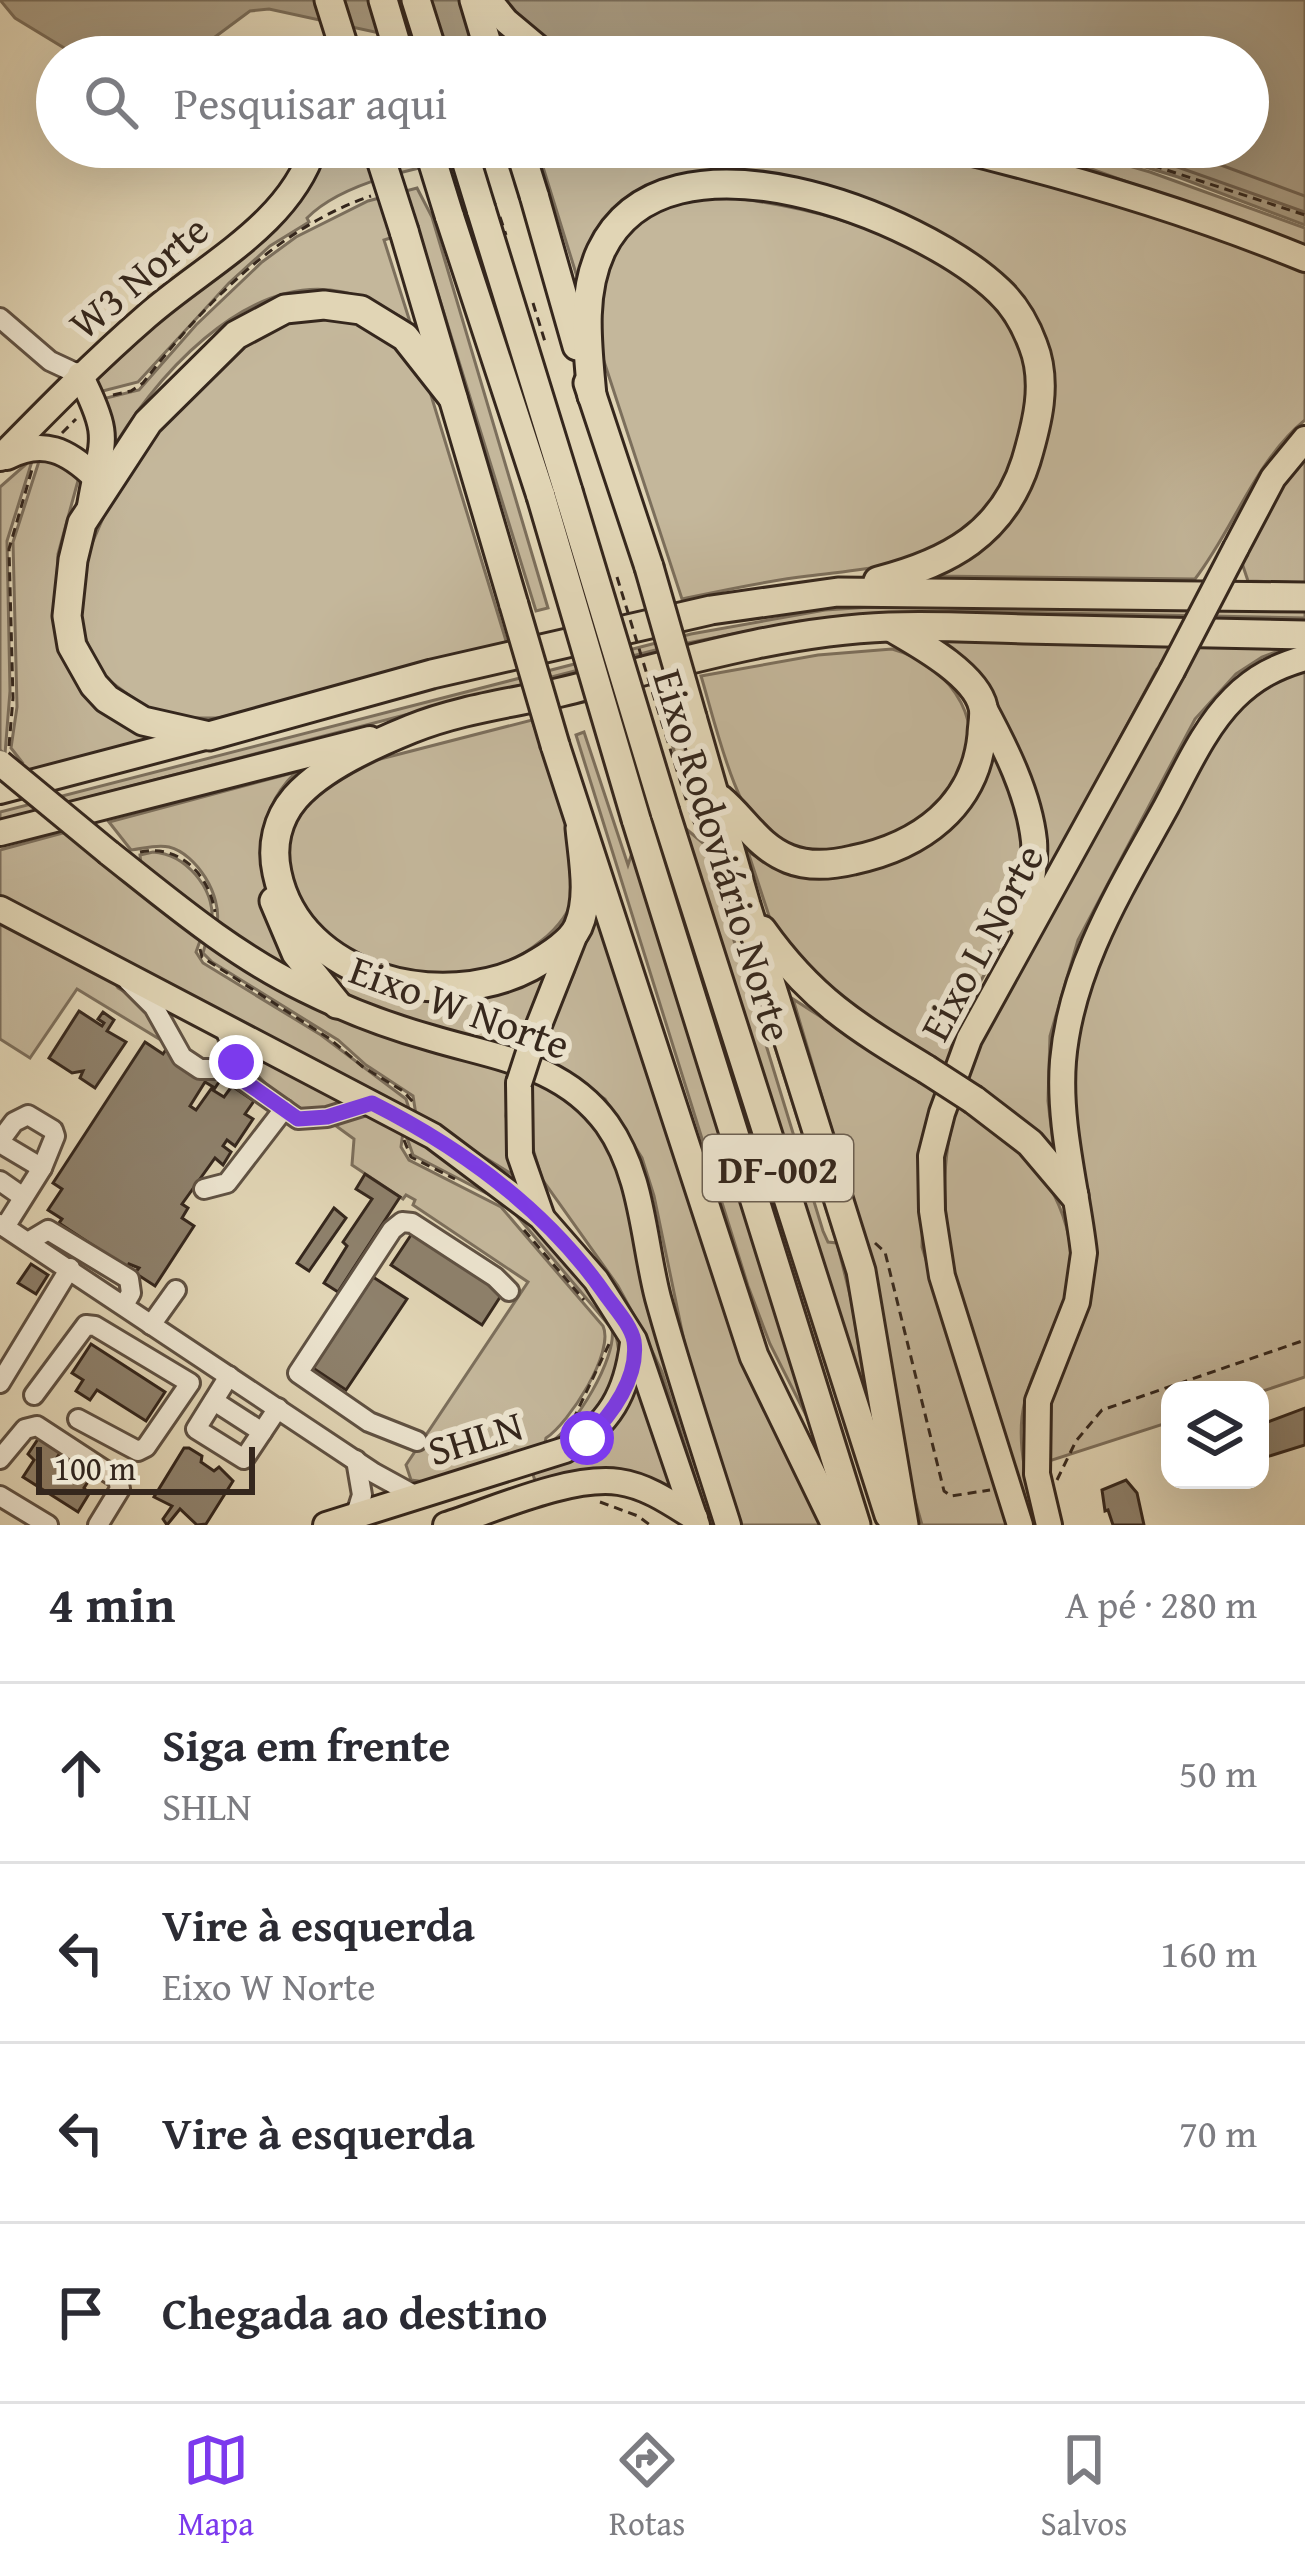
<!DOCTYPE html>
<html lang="pt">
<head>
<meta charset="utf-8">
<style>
  :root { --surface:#fff; --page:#f2f2f3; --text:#2b2b33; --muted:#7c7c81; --line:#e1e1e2; --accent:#7c3aed }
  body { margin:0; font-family:"Gentium Book Plus",serif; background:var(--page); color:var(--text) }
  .controls { position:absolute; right:36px; bottom:36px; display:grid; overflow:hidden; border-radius:24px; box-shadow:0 12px 48px #0002 }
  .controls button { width:108px; height:108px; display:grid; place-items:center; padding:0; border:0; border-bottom:3px solid var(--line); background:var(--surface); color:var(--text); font:60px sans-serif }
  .scale { position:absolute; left:36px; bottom:30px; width:219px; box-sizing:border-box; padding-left:12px; border:6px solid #35271d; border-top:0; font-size:33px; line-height:42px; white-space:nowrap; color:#35271d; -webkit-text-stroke:9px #ece4cf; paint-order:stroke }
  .stop { position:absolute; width:36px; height:36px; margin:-27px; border:9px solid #7c3aed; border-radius:50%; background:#fff }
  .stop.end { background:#7c3aed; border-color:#fff; box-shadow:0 3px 12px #0008 }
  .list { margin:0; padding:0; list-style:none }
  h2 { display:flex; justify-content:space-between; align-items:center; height:156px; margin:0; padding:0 48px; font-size:51px }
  h2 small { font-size:39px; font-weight:400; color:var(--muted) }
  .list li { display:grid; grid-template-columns:78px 1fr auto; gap:36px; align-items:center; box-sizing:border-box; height:180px; padding:0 48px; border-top:3px solid var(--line) }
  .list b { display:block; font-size:45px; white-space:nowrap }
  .list p { margin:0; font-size:39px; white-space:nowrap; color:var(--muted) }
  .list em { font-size:39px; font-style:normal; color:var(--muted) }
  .icon { flex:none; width:66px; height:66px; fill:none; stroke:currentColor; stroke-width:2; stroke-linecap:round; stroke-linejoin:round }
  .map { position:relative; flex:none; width:1305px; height:1525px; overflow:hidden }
  .search { position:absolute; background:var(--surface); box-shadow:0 12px 48px #0002; left:36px; right:36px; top:36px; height:132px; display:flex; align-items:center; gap:30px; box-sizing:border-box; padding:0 42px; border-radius:66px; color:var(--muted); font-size:45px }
  .sheet { height:876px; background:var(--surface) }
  nav { display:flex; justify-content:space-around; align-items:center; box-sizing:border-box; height:168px; border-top:3px solid var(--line); background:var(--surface); font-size:33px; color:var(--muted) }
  nav a { display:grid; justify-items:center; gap:6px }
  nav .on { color:var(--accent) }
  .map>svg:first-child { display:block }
  .green { fill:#c4b79b; stroke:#7c6f5c; stroke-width:3 }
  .water { fill:#a79a81; stroke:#796c59; stroke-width:3 }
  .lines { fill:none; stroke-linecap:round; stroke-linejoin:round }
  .shore { stroke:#6e604f; stroke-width:3 }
  .building { fill:#8e816c; stroke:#35271d; stroke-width:3 }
  .minor-casing { stroke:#605243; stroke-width:24 }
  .major-casing { stroke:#35271d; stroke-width:30 }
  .highway-casing { stroke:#35271d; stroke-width:33 }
  .path { stroke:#35271d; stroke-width:3; stroke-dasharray:9 6; stroke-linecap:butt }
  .minor { stroke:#ece4cf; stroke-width:18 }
  .major { stroke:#e1d5b5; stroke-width:24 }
  .highway { stroke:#e1d5b5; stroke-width:27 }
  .major-bridge-casing { stroke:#35271d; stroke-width:30; stroke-linecap:butt }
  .highway-bridge-casing { stroke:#35271d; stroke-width:33; stroke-linecap:butt }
  .path-bridge { stroke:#35271d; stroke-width:3; stroke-dasharray:9 6; stroke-linecap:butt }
  .major-bridge { stroke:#e1d5b5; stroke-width:24 }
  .highway-bridge { stroke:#e1d5b5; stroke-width:27 }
  .route { stroke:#7c3aed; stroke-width:15 }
  .labels { text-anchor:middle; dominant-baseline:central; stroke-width:12; stroke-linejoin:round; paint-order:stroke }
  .shield { fill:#ece4cf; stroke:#6c6052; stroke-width:3 }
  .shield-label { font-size:39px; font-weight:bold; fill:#35271d }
  .street-label { font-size:42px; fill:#35271d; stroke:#ece4cf }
</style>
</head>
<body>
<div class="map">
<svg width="1305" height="1525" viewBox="0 0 1305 1525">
  <rect width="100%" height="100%" fill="#e1d5b5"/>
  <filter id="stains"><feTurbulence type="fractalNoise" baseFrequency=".00167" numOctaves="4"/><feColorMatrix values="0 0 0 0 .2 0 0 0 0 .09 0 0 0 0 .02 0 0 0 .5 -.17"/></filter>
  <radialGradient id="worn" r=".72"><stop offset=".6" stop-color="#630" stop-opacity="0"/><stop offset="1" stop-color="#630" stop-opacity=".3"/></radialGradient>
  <!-- green -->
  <g class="green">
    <path d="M 321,147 L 522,147 C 461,161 352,172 307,218 L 309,222 L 270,246 L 229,283 L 138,382 L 95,393 L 91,385 L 162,319 Z"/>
    <path d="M 556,147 L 906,147 L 1125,207 L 1305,270 L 1305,420 C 1254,462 1234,529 1195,579 L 932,576 L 952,570 L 985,546 L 1051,388 L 973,259 L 720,173 C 650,172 597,214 578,280 L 538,151 Z"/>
    <polygon points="1013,147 1064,147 1150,172 1305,228 1305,246 1083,166"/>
    <path d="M 417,188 L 432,217 L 548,608 L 536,611 L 418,229 L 384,240 L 410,322 C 388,310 367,297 343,292 C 245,271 150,382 108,457 L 98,400 L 139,390 L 196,325 L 262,262 L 296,237 L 368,201 Z"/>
    <path d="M 701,194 C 798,204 885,223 966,281 C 985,295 1008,310 1017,333 C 1034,370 1030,411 1017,448 C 1004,485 979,531 942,548 C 900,568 853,570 808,576 C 765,581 724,590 682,599 L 597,340 L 601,271 L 638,220 Z"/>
    <polygon points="341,314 389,336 427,382 507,644 219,718 175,718 149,710 107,679 94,660 80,624 84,562 122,474 193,381 282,317"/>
    <polygon points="1305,450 1305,583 1248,581 1240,557 1261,515"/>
    <polygon points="52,454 79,477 58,554 56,605 72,669 186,735 0,783 0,770 22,762 11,748 17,707 13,542 41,455"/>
    <polygon points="33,458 7,541 10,691 5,754 0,750 0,487"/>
    <polygon points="918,604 1305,610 1305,618 960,611 800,621 667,647 0,820 0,812 691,634 825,610"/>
    <polygon points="929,639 1295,645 1262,657 1236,674 1195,719 1078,940 1050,1036 1048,1101 1054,1152 966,1085 967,1067 1179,665 1157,669 1039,889 1025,790"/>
    <path d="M 892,649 C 952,665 996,730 953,789 C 928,823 891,838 852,847 C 825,854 799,859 773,842 C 736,820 714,718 701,676 L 818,655 Z"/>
    <polygon points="1305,663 1305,1377 1260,1392 1170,1390 1170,1422 1043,1463 1043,1420 1080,1327 1070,1081 1090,969 1230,710"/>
    <polygon points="669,715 675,717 835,1237 712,848 684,782 664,719"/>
    <path d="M 532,720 C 546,762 582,845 576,888 C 573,909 557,929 541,941 C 467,1002 337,978 296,890 C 292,881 282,867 282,856 C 282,840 292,819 297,803 L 361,764 Z"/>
    <polygon points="584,732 628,865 634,847 818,1439 770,1344 748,1286 576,735"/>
    <path d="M 990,742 C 1005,775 1030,818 1029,856 C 1026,921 978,977 952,1035 L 951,1052 L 936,1091 L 924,1150 L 922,1247 L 1009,1525 L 922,1525 L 907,1472 L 869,1255 L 793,999 L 921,1081 L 830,1000 L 774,931 L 748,852 L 781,870 L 833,876 L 886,864 Z"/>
    <path d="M 296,772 C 235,831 268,911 302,975 L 217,924 C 222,896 197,854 169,847 C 156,844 142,849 131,850 L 109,822 Z"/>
    <polygon points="685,828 703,843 709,859 823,1231 828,1242 837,1243 852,1303 869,1415"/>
    <polygon points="70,831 201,938 196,952 203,963 321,1035 406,1099 410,1112 0,896 0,850"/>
    <path d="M 153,852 C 185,854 214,887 212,920 L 141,864 L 140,855 Z"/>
    <polygon points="594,886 822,1525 737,1525 688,1360 654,1196 642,1158 605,1099 538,1054 574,973"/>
    <polygon points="0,919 110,975 118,988 142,1002 169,1045 77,989 30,1058 0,1039"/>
    <polygon points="206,942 511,1071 506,1116 518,1178 416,1115 413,1096 366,1065 338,1040 212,962 203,953"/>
    <polygon points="300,945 391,991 557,957 516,1049 413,1022 346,995"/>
    <path d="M 237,1045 L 349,1102 C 340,1105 329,1110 320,1111 C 290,1115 247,1069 237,1045 Z"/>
    <polygon points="531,1076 586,1113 617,1155 718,1525 710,1525 662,1372 643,1332 618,1286 542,1179 530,1139"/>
    <path d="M 958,1104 C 975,1115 997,1125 1012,1139 C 1056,1181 1086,1245 1064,1305 C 1050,1343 1027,1376 1022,1417 C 1018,1454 1029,1489 1039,1525 L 1028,1525 C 1012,1472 996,1419 980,1365 C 954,1278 928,1194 958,1104 Z"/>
    <path d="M 368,1115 L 403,1132 L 401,1147 L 409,1160 L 501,1207 L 603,1326 C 615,1352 569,1423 546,1438 L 544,1447 L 425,1482 L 411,1480 L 406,1465 L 528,1282 L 413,1205 L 415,1200 L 406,1195 L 403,1199 L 352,1165 L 354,1139 L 332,1123 Z"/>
    <path d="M 412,1136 L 511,1198 L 613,1317 L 621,1364 L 614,1390 L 573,1436 L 550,1443 C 575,1427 617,1358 612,1329 L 507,1204 L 413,1155 L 407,1138 Z"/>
    <polygon points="635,1378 680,1504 663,1491 538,1489 531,1469"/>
  </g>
  <!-- water -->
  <polygon class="water" points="0,0 1305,0 1305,225 1178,177 1080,147 1248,147 1248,57 490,57 269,9 250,11 188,57 79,57 15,18"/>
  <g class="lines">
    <!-- shore -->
    <g class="shore">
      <polyline points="1121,147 1305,212"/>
      <polyline points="1172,147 1305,196"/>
    </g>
  </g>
  <!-- building -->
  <g class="building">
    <polygon points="79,1011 102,1026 104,1023 98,1019 103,1012 114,1020 107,1031 126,1042 95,1088 80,1078 83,1071 72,1073 49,1058"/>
    <polygon points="145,1042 163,1054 169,1045 221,1079 215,1088 205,1082 190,1106 196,1110 211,1089 224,1097 232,1086 254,1101 245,1114 253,1119 235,1146 227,1140 223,1146 231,1152 223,1165 215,1158 182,1204 188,1208 182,1218 194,1226 155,1286 135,1273 139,1268 129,1264 127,1268 59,1223 62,1219 48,1210 62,1189 53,1183"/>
    <polygon points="365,1174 400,1197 338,1292 324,1283 347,1246 343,1242 372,1199 356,1189"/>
    <polygon points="334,1208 346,1218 309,1271 297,1263"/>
    <polygon points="413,1232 504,1291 482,1325 391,1265"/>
    <polygon points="31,1264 48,1275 36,1294 18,1283"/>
    <polygon points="373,1277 407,1299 346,1390 313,1368"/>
    <polygon points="91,1344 165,1392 146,1421 97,1390 90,1400 76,1391 83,1380 72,1373"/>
    <polygon points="1305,1408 1305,1445 1260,1459 1260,1425"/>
    <polygon points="40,1436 62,1450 54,1462 64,1464 64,1469 72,1457 95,1471 84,1488 89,1494 78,1512 23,1477 34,1460 28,1454"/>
    <polygon points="184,1448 189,1448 202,1456 201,1462 214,1471 219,1467 233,1481 206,1524 197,1525 180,1509 167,1525 163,1519 172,1506 154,1497"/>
    <polygon points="1126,1480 1137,1493 1144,1525 1113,1525 1108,1510 1105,1511 1102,1490"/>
  </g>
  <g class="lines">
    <defs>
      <g id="minor">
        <polyline points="0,318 50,361 80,375"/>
        <polyline points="128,981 154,1007 182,1057 200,1069 238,1069"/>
        <polyline points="224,1026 244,1081 298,1119 327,1117 372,1103"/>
        <polyline points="0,1141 14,1122 28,1115 53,1130 55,1136 42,1168 5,1227"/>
        <polyline points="0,1143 42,1168"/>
        <polyline points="0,1181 23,1197"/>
        <polyline points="204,1189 227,1183 284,1109"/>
        <polyline points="0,1224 374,1473 416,1496"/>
        <polyline points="28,1242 48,1230 129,1279 131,1293 124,1305"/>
        <polyline points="151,1325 176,1290"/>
        <polyline points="229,1376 196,1429 244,1459 278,1408"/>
        <polyline points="0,1383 70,1268"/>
        <polyline points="34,1395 86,1325 95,1326 190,1383 146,1447 138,1451 78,1419"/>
        <polyline points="214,1401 262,1432"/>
        <polyline points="417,1441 369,1422 298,1373 392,1230 402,1222 412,1223 495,1277 509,1291"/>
        <polyline points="0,1459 25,1429 37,1426 118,1479 120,1489 98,1525"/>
        <polyline points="0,1496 48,1525"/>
        <polyline points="356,1514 362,1495 356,1460"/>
      </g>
      <g id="major">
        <polyline points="489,0 506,21 549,57"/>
        <path d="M 948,147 C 1069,176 1190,212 1305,259"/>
        <path d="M 80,375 C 114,442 101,438 90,506"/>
        <path d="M 7,457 C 43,438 68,451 95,477"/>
        <path d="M 0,458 C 48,409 95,361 147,316 C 205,265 289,225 314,147"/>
        <polyline points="1236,548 1273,478 1305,439"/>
        <path d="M 983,706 C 1005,747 1029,794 1034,841 C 1036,869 1028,899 1024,927"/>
        <polyline points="0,791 209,736"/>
        <polyline points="0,833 370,739"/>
        <path d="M 109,853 C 171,902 232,954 304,989 C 344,1009 388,1026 431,1038 C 497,1058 563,1064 607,1124 C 643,1175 643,1240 658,1298 C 679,1374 704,1449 728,1525"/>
        <polyline points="0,909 433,1136 541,1217 596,1280 634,1340 697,1525"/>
        <polyline points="533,1040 575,934"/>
        <polyline points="519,1083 520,1155 541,1215"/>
        <path d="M 326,1525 L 565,1450 C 610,1425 627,1392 633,1343"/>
        <path d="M 446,1525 C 494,1510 570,1475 619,1482 C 647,1486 671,1503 695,1518"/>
        <polyline points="1020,1525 942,1276 932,1211 931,1156 942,1113 969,1039 1172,671"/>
        <path d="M 1049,1525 L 1037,1474 L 1038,1401 L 1077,1302 L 1084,1253 C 1077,1190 1058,1125 1063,1061 C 1071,967 1122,887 1166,807 C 1186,770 1204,728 1234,698 C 1255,677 1277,666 1305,658"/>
      </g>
      <g id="highway">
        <polyline points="329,0 347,57"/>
        <polyline points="383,0 400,57"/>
        <polyline points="416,0 434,57"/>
        <polyline points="474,0 491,57"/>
        <polyline points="534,195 577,346"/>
        <polyline points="481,209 568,491"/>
        <polyline points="449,215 541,496"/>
        <polyline points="404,231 514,605"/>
        <polyline points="588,383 649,567"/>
        <path d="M 592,396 C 588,349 580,296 601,251 C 665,115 921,216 999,291 C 1014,305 1026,326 1033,345 C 1048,383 1037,424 1026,461 C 1003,534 948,563 878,581"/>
        <polyline points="453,398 405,337 361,310 324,305 285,309 236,335 148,422 82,523 73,560 67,616 72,646 94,685 107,699 143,721 209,736 432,674 711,610 838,592 1305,597"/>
        <polyline points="692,717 746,905 861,1271 904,1525"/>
        <polyline points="555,745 754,1356 836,1525"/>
        <path d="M 720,799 C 744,819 758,847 789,859 C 809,867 832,865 853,860 C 920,846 975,807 982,735 C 982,727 985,715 983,707 C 976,675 920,644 894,629"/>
        <polyline points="665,812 889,1515"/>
        <polyline points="636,819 856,1525"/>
        <path d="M 580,828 C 583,860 591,897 578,927 C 570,944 546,958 530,967 C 444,1013 299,980 277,873 C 271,846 277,819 295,798 C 322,767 374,744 411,729 C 457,710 512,703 561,692 C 667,666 778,631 889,627 C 934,625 979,628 1024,629 C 1118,631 1211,633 1305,635"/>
        <polyline points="274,901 296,953 337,1004"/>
        <path d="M 762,930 C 811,999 855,1026 926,1069"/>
        <polyline points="974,1100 1030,1143 1074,1195"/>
      </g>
    </defs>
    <!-- minor casing -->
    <use href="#minor" class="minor-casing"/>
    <!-- major casing -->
    <use href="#major" class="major-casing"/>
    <!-- highway casing -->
    <use href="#highway" class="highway-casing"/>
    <!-- path -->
    <g class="path">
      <polyline points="1096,147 1305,215"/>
      <polyline points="533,303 546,345"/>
      <path d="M 113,395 L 131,391 L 143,383 C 202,306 277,228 371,196"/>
      <polyline points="62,433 76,419"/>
      <polyline points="661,720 692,818 705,844"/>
      <polyline points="9,746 13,698 9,549 33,466"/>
      <path d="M 140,852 C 179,844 209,874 215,912"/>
      <polyline points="200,949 202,957 330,1039 363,1067 403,1091 413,1102"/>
      <polyline points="404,1140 411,1157 455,1179"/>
      <polyline points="524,1230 584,1300"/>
      <polyline points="875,1243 885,1252 944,1491 951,1496 990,1490"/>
      <polyline points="573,1420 610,1342"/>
      <polyline points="1057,1480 1076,1441 1102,1410 1305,1340"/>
      <polyline points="600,1502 638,1516 650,1525"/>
    </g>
    <!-- minor -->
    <use href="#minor" class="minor"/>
    <!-- major -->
    <use href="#major" class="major"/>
    <!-- highway -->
    <use href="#highway" class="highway"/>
    <defs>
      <g id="major-bridge">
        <polyline points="1172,671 1236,548"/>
        <polyline points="0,763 109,853"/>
        <polyline points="519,1083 533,1040"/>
      </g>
      <g id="highway-bridge">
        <polyline points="377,147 404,231"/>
        <polyline points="428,147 449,215"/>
        <polyline points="462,147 481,209"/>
        <polyline points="519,147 534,195"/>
        <polyline points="568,491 665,812"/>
        <polyline points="541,496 636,819"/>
        <polyline points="649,567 692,717"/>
        <polyline points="514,605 555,745"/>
        <polyline points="926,1069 974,1100"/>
      </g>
    </defs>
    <!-- major-bridge casing -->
    <use href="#major-bridge" class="major-bridge-casing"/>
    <!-- highway-bridge casing -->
    <use href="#highway-bridge" class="highway-bridge-casing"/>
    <!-- path-bridge -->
    <g class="path-bridge">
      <polyline points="500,217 506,235"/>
      <polyline points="617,577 661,720"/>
    </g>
    <!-- major-bridge -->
    <use href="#major-bridge" class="major-bridge"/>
    <!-- highway-bridge -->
    <use href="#highway-bridge" class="highway-bridge"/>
  </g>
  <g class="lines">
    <!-- route -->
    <path class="route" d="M 236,1062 L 244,1081 L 298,1119 L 327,1117 L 372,1103 C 463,1149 546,1209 605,1294 C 614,1307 631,1325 634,1341 C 639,1377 612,1415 587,1438"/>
  </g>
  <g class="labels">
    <!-- shield labels -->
    <rect class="shield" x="703" y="1135" width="150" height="66" rx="9"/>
    <g class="shield-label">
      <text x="778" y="1168">DF-002</text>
    </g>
    <!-- street labels -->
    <g class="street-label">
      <text transform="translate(138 276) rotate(-40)">W3 Norte</text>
      <text transform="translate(724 855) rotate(73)">Eixo Rodoviário Norte</text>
      <text transform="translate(981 942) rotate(-62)">Eixo L Norte</text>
      <text transform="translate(460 1006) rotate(20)">Eixo W Norte</text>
      <text transform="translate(475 1437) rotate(-17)">SHLN</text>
    </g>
  </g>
  <rect width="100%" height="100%" filter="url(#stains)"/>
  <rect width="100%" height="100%" fill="url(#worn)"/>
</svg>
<div class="controls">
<button><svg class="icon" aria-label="layers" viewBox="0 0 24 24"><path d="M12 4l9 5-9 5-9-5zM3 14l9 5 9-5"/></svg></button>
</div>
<div class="scale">100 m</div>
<div class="stop" style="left:587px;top:1438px"></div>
<div class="stop end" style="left:236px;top:1062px"></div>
<div class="search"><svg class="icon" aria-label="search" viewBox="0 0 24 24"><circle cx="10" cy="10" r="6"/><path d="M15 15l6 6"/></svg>Pesquisar aqui</div>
</div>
<section class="sheet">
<h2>4 min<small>A pé · 280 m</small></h2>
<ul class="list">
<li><svg class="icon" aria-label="ahead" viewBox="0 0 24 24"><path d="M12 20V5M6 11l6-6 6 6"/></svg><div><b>Siga em frente</b><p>SHLN</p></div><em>50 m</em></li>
<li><svg class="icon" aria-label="left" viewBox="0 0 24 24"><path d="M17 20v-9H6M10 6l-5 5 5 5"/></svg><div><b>Vire à esquerda</b><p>Eixo W Norte</p></div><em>160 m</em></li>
<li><svg class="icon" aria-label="left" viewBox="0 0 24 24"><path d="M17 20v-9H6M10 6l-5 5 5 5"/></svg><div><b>Vire à esquerda</b></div><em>70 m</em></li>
<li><svg class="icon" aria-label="arrive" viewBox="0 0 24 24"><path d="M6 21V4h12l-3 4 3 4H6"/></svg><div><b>Chegada ao destino</b></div></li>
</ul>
</section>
<nav>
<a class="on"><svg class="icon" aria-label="map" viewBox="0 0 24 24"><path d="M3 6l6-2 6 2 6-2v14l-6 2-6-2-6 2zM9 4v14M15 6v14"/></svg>Mapa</a>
<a><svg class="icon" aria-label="directions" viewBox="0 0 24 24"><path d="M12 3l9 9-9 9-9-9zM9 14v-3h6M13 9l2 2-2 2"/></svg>Rotas</a>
<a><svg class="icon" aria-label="saved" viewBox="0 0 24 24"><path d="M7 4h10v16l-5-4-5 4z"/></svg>Salvos</a>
</nav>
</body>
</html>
